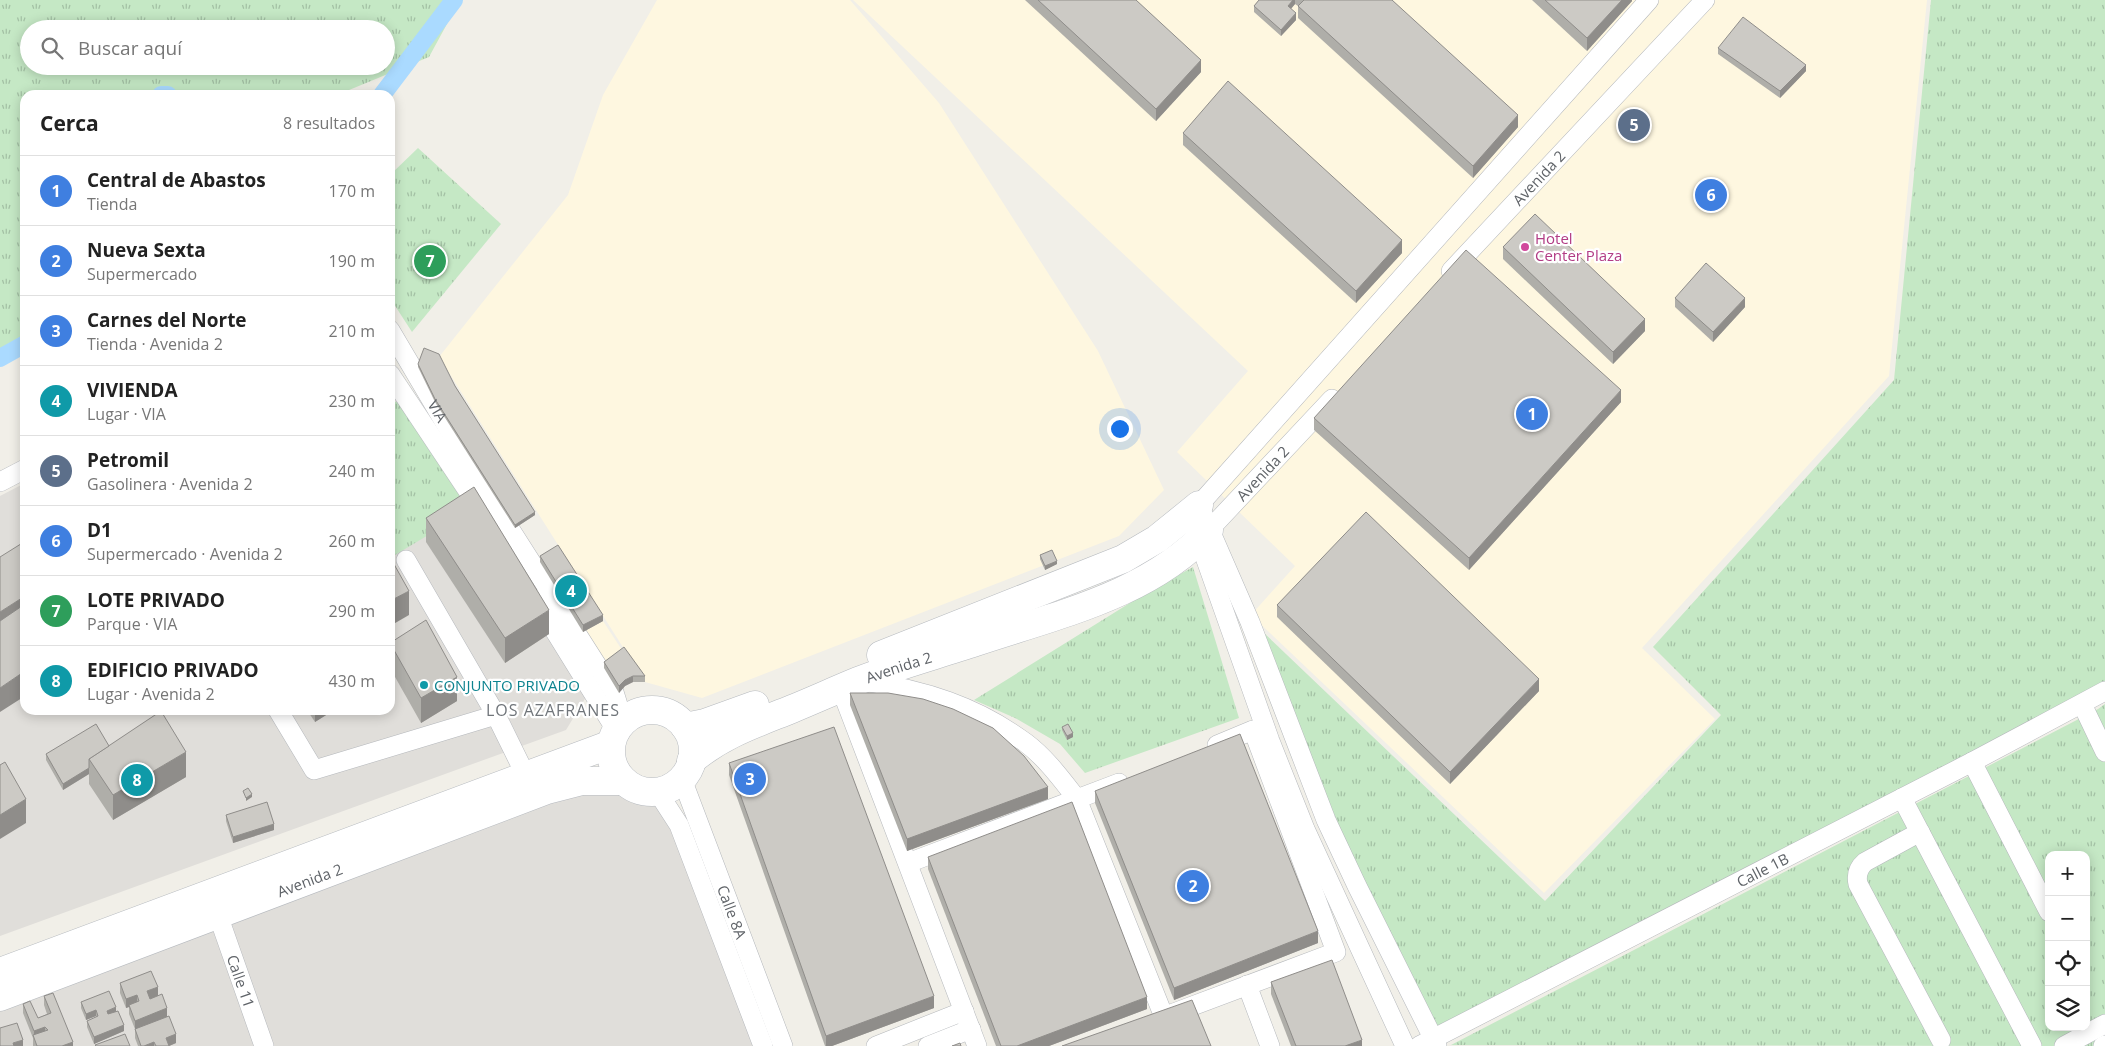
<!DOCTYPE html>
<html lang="es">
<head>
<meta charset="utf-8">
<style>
  :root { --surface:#fff; --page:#f2f2f2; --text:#222; --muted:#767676; --line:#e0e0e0; --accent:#ea4335 }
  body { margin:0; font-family:"Open Sans",sans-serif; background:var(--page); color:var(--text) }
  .controls { position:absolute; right:15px; bottom:15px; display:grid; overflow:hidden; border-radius:10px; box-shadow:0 2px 12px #0003 }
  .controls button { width:45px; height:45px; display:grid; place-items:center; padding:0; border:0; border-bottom:1px solid var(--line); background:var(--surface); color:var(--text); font:25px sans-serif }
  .you { position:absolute; left:1119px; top:428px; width:18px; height:18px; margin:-12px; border:4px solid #fff; border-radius:50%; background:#1a73e8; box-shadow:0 0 0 8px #1a73e833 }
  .badge { display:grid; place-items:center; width:32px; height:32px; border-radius:50%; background:var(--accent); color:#fff; font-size:16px; font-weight:700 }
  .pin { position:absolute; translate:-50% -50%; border:2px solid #fff; box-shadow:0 1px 5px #0006 }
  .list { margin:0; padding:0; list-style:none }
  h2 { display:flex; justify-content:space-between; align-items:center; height:65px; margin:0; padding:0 20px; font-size:21px }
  h2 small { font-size:16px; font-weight:400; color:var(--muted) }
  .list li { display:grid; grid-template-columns:32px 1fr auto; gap:15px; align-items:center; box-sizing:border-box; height:70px; padding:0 20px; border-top:1px solid var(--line) }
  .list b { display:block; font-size:19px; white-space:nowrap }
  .list p { margin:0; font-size:16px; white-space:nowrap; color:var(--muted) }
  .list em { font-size:16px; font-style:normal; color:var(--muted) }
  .icon { flex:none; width:28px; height:28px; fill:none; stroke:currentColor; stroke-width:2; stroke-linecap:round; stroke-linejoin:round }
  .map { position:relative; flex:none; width:2105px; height:1046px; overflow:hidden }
  .search { position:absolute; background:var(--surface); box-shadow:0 2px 12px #0003; left:20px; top:20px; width:375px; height:55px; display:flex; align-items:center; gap:12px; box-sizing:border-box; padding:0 18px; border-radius:28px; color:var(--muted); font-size:19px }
  .panel { position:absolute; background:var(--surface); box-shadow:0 2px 12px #0003; left:20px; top:90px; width:375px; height:625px; border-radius:15px }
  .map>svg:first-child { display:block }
  .commercial { fill:#fef7e0 }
  .industrial { fill:#e0deda }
  .grass { fill:url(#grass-tufts); fill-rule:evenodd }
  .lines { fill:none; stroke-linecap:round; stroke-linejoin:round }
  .canal { stroke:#aadaff; stroke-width:18 }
  .street-casing { stroke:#b5b8bc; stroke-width:20 }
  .secondary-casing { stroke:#b6babf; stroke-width:29 }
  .street { stroke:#fff; stroke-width:19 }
  .secondary { stroke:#fff; stroke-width:28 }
  .wall { fill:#afaea9 }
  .shaded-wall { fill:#8f8d8a }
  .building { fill:#cccac5; stroke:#8f8d8a }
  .hotel-dot { fill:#d1479c; stroke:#fff; stroke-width:2 }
  .culture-dot { fill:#0f9aa8; stroke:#fff; stroke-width:2 }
  .labels { text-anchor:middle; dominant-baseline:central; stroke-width:4.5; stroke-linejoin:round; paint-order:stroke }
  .street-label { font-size:15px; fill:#5f6368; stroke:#fff }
  .hotel-label { font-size:15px; fill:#b23c85; stroke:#fff; text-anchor:start }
  .culture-label { font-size:15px; fill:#0d838f; stroke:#fff; text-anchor:start }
  .neighbourhood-label { font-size:16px; letter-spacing:1px; fill:#70757a; stroke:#fff }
</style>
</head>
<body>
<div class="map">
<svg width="2105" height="1046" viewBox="0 0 2105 1046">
  <defs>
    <pattern id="grass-tufts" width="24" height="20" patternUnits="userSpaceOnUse" patternTransform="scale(1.25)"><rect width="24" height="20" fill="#c5e8c5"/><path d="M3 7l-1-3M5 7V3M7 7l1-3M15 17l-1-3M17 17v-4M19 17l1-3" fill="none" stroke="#a3c0a4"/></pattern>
  </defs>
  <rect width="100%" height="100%" fill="#f1efe8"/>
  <!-- commercial -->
  <g class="commercial">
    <polygon points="657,0 850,0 939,103 1098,351 1164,490 1119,536 702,698 645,682 439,357 568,195 603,95"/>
    <polygon points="853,0 1927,0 1889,376 1642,648 1715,719 1544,893 1251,615 1295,566 1177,452 1248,371"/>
    <polygon points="603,621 624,653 604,668 581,633"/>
  </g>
  <!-- industrial -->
  <g class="industrial">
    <polygon points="390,400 406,405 586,697 566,730 0,936 0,496 25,483 25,710 390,710"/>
    <polygon points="632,786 655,802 674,828 756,1046 0,1046 0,998 577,788"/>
  </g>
  <!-- grass -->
  <g class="grass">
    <path d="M 0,0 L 460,0 L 429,57 L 337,95 L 176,95 L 147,90 L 135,95 L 25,95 L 25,334 L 0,349 ZM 29,29 L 386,29 L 386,66 L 29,66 Z"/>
    <polygon points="1931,0 2105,0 2105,681 1985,746 1435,1028 1369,906 1262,631 1545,901 1721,715 1653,647 1894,380"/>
    <polygon points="418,148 501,224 412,332 390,298 390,175"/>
    <polygon points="390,400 406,405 470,510 390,558"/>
    <polygon points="1193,567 1239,718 1085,773 1060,744 1015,718 974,700 1146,593"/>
    <path d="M 2105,704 L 2105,1046 L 1451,1045 L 2098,709 ZM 2049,855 L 2086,855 L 2086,1027 L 2049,1027 Z"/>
  </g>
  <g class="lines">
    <!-- canal -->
    <g class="canal">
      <polyline points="161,95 168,95"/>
      <polyline points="382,95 454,0"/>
      <polyline points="0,358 25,344"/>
    </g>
    <defs>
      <g id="street">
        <path id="s1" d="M 1451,271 L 1705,0"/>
        <path id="s2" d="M 390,330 L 478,479 L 467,486"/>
        <polyline points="390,374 482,512"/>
        <polyline points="478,479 614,692 623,721"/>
        <polyline points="0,482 25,469"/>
        <polyline points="1195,529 1270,741 1305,829 1405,1046"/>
        <path id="s3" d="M 1209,530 L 1332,399"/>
        <polyline points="406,560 496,715 526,776"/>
        <polyline points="535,599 616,730"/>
        <path d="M 863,681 C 924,690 976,706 1026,743 C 1046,758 1062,780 1077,799 L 1164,1017"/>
        <polyline points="841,689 977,1046"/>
        <polyline points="2082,704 2105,752"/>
        <polyline points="278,710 314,770 496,715"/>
        <polyline points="1972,762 2049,912"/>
        <path id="s4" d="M 682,779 L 783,1046"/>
        <polyline points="657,791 679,825 763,1046"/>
        <polyline points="1902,798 2032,1046"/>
        <path d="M 1920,832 L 1865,862 C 1858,868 1856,875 1858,884 L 1941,1040"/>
        <polyline points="908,863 1119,783"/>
        <path id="s5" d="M 218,915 L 264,1046"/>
        <polyline points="1247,985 1270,1046"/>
        <polyline points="1171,1014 1336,952 1253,730 1217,745"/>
        <polyline points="876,1046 964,1011"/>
        <polyline points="928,1046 971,1029"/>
        <path id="s6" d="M 1419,1046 L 1972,762 L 2105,691"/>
        <polyline points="1437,1046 1357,886 1326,820 1250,622 1199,505 1649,0"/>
        <polyline points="2064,1046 2105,1024"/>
        <polyline points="2103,1046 2105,1045"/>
      </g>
      <g id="secondary">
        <polyline points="881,655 1123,559 1157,539 1199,505"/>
        <circle cx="652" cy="751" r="41"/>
        <polyline points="685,727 705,723 755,705"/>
        <path id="s7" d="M 691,761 C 721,735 755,724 792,709 C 814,700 836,690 858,681 C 896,666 937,655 976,642 C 1056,615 1150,595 1209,530"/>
        <polyline points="0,972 611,744"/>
        <path id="s8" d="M 0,997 L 547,790 L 582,781 L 624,781"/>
      </g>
    </defs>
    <!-- street casing -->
    <use href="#street" class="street-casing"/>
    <!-- secondary casing -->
    <use href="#secondary" class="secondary-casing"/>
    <!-- street -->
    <use href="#street" class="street"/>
    <!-- secondary -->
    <use href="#secondary" class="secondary"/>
  </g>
  <!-- wall -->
  <g class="wall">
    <polygon points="1025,0 1136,0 1201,72 1156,121"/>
    <polygon points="1259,0 1392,0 1518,127 1473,178 1298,18 1298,6 1295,4 1291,9 1296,20 1281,36 1254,12 1254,6"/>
    <polygon points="1532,0 1632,0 1632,1 1587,51"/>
    <polygon points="1718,48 1806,71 1780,98 1718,54"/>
    <polygon points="1183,133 1402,253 1356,303 1183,145"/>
    <polygon points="1503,247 1645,331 1613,364 1503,259"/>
    <polygon points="1675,298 1745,307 1713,342 1675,307"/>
    <polygon points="418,364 455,386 535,515 515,528 435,402 418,367"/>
    <polygon points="1621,402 1469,570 1314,430 1314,418"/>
    <polygon points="426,518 549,634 505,663 426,542"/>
    <polygon points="1040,555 1057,564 1045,570 1040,559"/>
    <polygon points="540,556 603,621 583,632 540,562"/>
    <polygon points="1277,605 1539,691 1450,784 1277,617"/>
    <polygon points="390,643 457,701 421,723 390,668"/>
    <polygon points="604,662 645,676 645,682 633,682 625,686 619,693 604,668"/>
    <polygon points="850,693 1048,799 907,851 850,705"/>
    <polygon points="307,710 334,710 315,722"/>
    <polygon points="1062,727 1073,737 1067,740 1062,730"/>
    <polygon points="109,746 186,777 113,820 89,784 89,774 63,790 46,760 46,754"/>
    <polygon points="729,763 934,1008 832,1046 825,1046 729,775"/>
    <polygon points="1095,791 1318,943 1174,1000 1095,803"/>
    <polygon points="226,815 274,830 233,843 226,821"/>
    <polygon points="928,857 1147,1009 1049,1046 996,1046 928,869"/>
    <polygon points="1271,982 1362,1046 1291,1046 1271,994"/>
    <polygon points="120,983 158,996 167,1016 176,1043 169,1046 138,1046 135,1038 135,1029 129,1014 129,1007 126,1008 120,993"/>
    <polygon points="44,996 73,1045 73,1046 33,1046 33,1038 23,1013 23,1004 38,1018 47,1014 44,1005"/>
    <polygon points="81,1002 116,1012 124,1031 94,1044 87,1027 87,1021 96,1017 96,1016 86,1020 81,1008"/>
  </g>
  <!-- shaded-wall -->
  <g class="shaded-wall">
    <polygon points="1293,0 1295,0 1295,4 1288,12 1288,6"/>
    <polygon points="1622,0 1632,0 1632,1 1587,51 1587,38"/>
    <polygon points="1296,13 1296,20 1281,36 1281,30"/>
    <polygon points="1201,60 1201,72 1156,121 1156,109"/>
    <polygon points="1806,65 1806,71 1780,98 1780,91"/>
    <polygon points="1518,115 1518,127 1473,178 1473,166"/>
    <polygon points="1402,240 1402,253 1356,303 1356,291"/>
    <polygon points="1745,298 1745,307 1713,342 1713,332"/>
    <polygon points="1645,319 1645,331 1613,364 1613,352"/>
    <polygon points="1621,390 1621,402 1469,570 1469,558"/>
    <polygon points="535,512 535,515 515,528 515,525"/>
    <polygon points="1057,561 1057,564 1045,570 1045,566"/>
    <polygon points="409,591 409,615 390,626 390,601"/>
    <polygon points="25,596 25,620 0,637 0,612"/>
    <polygon points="549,610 549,634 505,663 505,638"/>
    <polygon points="603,615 603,621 583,632 583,625"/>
    <polygon points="25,671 25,696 0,712 0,688"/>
    <polygon points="633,676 633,682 625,686 619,693 619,686 625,680"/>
    <polygon points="457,677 457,701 421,723 421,698"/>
    <polygon points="1539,679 1539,691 1450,784 1450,772"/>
    <polygon points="315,710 334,710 315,722"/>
    <polygon points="1073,733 1073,737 1067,740 1067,736"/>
    <polygon points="186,752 186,777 113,820 113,795"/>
    <polygon points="89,768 89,774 63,790 63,784"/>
    <polygon points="1048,787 1048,799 907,851 907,839"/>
    <polygon points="252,794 252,797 246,801 246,798"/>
    <polygon points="26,799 26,823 0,839 0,815"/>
    <polygon points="274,824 274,830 233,843 233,837"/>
    <polygon points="1318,931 1318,943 1174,1000 1174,988"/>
    <polygon points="158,987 158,996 147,1000 147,991"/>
    <polygon points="137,995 137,1004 129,1005 129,1007 126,1008 126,999"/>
    <polygon points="934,996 934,1008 832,1046 826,1046 826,1036"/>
    <polygon points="1147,997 1147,1009 1049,1046 1017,1046"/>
    <polygon points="116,1007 116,1013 107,1017 107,1011"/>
    <polygon points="167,1008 167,1017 135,1030 135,1021"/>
    <polygon points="96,1010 96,1016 86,1020 86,1014"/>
    <polygon points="124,1025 124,1031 94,1044 94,1037"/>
    <polygon points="45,1027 45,1036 34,1038 34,1031"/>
    <polygon points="176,1034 176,1043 169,1046 166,1038"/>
    <polygon points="23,1040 23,1046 13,1046 13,1043"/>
    <polygon points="1362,1040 1362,1046 1345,1046"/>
    <polygon points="73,1042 73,1046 62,1046"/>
    <polygon points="154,1042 154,1046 144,1046"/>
  </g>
  <!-- building -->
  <g class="building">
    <polygon points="1038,0 1136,0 1201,60 1156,109"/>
    <polygon points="1259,0 1293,0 1288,6 1296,13 1281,30 1254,6"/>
    <polygon points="1304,0 1392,0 1518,115 1473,166 1298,6"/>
    <polygon points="1545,0 1622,0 1587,38"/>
    <polygon points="1743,17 1806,65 1780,91 1718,48"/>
    <polygon points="1228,81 1402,240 1356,291 1183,133"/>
    <polygon points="1535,214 1645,319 1613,352 1503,247"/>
    <polygon points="1466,250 1621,390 1469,558 1314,418"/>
    <polygon points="1706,263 1745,298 1713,332 1675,298"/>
    <polygon points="424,348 439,354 455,386 535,512 515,525 435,399 418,364"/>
    <polygon points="474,487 549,610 505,638 426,518"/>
    <polygon points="1366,512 1539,679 1450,772 1277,605"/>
    <polygon points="24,542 25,543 25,596 0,612 0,557"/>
    <polygon points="558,545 603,615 583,625 540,556"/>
    <polygon points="1052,550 1057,561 1045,566 1040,555"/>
    <polygon points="390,557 409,591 390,601"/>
    <polygon points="25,604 25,671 0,688 0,621"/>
    <polygon points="426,620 457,677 421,698 390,643"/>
    <polygon points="624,647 645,676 633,676 625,680 619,686 604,662"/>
    <polygon points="850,693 888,693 923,699 953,709 993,728 1024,756 1048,787 907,839"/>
    <polygon points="161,711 186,752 113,795 89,759"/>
    <polygon points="96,724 109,746 89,759 89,768 63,784 46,754"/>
    <polygon points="1068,724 1073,733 1067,736 1062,727"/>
    <polygon points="834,727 934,996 826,1036 729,763"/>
    <polygon points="1240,734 1318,931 1174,988 1095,791"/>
    <polygon points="5,762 26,799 0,815 0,765"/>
    <polygon points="248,788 252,794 246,798 243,791"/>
    <polygon points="267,802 274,824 233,837 226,815"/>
    <polygon points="1072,802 1147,997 1017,1046 1001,1046 928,857"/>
    <polygon points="1332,960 1362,1040 1345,1046 1296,1046 1271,982"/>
    <polygon points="151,971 158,987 147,991 150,999 162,994 167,1008 135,1021 129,1005 139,1001 137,995 126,999 120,983"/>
    <polygon points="109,991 116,1007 107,1011 108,1014 118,1011 124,1025 94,1037 87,1021 98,1016 96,1010 86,1014 81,1002"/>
    <polygon points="53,993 73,1042 62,1046 37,1046 33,1035 48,1030 45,1027 34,1031 23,1004 30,1001 38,1018 51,1013 44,996"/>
    <polygon points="1192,1000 1211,1046 1062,1046"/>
    <polygon points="169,1016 176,1034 166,1038 169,1046 156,1046 154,1042 144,1046 141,1046 135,1029"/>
    <polygon points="17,1023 23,1040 13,1043 14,1046 0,1046 0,1028"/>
    <polygon points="125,1034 130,1046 96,1046 95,1045"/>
    <polygon points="960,1043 961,1046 952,1046"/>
  </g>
  <!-- markers -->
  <circle class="hotel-dot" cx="1525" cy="247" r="5"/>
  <circle class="culture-dot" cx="424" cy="685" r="5"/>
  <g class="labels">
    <!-- street labels -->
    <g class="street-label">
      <text stroke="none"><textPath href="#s1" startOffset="128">Avenida 2</textPath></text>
      <text stroke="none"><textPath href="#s2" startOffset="94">VIA</textPath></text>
      <text stroke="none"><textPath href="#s3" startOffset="78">Avenida 2</textPath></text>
      <text stroke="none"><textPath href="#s7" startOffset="229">Avenida 2</textPath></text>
      <text stroke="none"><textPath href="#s6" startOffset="386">Calle 1B</textPath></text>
      <text stroke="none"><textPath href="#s8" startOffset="331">Avenida 2</textPath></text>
      <text stroke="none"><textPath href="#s4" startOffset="142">Calle 8A</textPath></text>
      <text stroke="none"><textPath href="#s5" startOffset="70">Calle 11</textPath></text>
    </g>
    <!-- hotel labels -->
    <g class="hotel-label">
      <text x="1535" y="238">Hotel<tspan x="1535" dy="17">Center Plaza</tspan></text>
    </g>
    <!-- culture labels -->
    <g class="culture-label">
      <text x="434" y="685">CONJUNTO PRIVADO</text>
    </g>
    <!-- neighbourhood labels -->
    <g class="neighbourhood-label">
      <text x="553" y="710">LOS AZAFRANES</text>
    </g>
  </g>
</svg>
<div class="controls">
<button>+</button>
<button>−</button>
<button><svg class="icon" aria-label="locate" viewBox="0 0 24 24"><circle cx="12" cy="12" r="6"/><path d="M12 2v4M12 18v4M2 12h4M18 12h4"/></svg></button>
<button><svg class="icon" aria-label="layers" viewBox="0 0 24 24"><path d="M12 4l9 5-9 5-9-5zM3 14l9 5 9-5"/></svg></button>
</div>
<div class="you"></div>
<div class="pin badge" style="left:1532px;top:414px;background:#3f7fe0">1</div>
<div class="pin badge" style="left:1193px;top:886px;background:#3f7fe0">2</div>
<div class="pin badge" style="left:750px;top:779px;background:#3f7fe0">3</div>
<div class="pin badge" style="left:571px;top:591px;background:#0f9aa8">4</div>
<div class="pin badge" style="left:1634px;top:125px;background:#5c6f8a">5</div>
<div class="pin badge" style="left:1711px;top:195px;background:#3f7fe0">6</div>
<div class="pin badge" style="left:430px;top:261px;background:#2e9e5b">7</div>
<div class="pin badge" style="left:137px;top:780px;background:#0f9aa8">8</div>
<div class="search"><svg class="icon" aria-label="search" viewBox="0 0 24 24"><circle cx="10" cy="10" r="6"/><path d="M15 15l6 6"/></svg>Buscar aquí</div>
<section class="panel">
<h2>Cerca<small>8 resultados</small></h2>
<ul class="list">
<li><span class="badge" style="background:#3f7fe0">1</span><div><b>Central de Abastos</b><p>Tienda</p></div><em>170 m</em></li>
<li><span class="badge" style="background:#3f7fe0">2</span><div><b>Nueva Sexta</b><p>Supermercado</p></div><em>190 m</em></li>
<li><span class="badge" style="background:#3f7fe0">3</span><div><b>Carnes del Norte</b><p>Tienda · Avenida 2</p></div><em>210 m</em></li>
<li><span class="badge" style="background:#0f9aa8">4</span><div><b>VIVIENDA</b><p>Lugar · VIA</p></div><em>230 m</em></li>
<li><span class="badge" style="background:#5c6f8a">5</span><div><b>Petromil</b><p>Gasolinera · Avenida 2</p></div><em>240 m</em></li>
<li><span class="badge" style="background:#3f7fe0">6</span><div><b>D1</b><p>Supermercado · Avenida 2</p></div><em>260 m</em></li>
<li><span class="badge" style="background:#2e9e5b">7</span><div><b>LOTE PRIVADO</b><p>Parque · VIA</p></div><em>290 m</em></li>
<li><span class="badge" style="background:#0f9aa8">8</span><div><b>EDIFICIO PRIVADO</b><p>Lugar · Avenida 2</p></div><em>430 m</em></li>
</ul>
</section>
</div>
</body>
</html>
